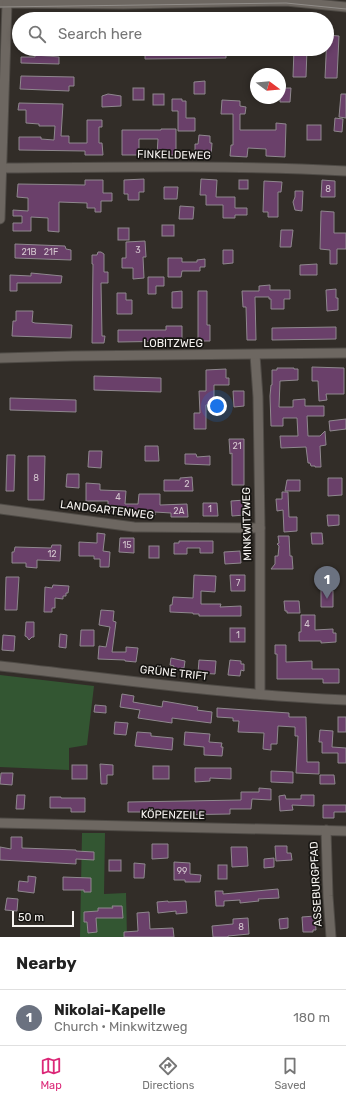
<!DOCTYPE html>
<html lang="en">
<head>
<meta charset="utf-8">
<style>
  :root { --surface:#fff; --page:#f2f2f2; --text:#222; --muted:#767676; --line:#e0e0e0; --accent:#db2777 }
  body { margin:0; font-family:Rubik,sans-serif; background:var(--page); color:var(--text) }
  .compass { position:absolute; left:250px; top:68px; width:36px; height:36px; border-radius:50%; background:var(--surface); box-shadow:0 2px 6px #0003; rotate:106deg }
  .scale { position:absolute; left:12px; bottom:10px; width:62px; box-sizing:border-box; padding-left:4px; border:2px solid #f7f4f1; border-top:0; font-size:11px; line-height:14px; white-space:nowrap; color:#f7f4f1; -webkit-text-stroke:3px #181613; paint-order:stroke }
  .you { position:absolute; left:217px; top:406px; width:14px; height:14px; margin:-10px; border:3px solid #fff; border-radius:50%; background:#1a73e8; box-shadow:0 0 0 6px #1a73e833 }
  .badge { display:grid; place-items:center; width:26px; height:26px; border-radius:50%; background:var(--accent); color:#fff; font-size:13px; font-weight:700 }
  .pin { position:absolute; translate:-50% -33px; filter:drop-shadow(0 1px 2px #0008) }
  .pin::after { content:''; position:absolute; top:21px; width:14px; height:12px; background:inherit; clip-path:polygon(0 0,100% 0,50% 100%) }
  .list { margin:0; padding:0; list-style:none }
  h2 { display:flex; justify-content:space-between; align-items:center; height:52px; margin:0; padding:0 16px; font-size:17px }
  h2 small { font-size:13px; font-weight:400; color:var(--muted) }
  .list li { display:grid; grid-template-columns:26px 1fr auto; gap:12px; align-items:center; box-sizing:border-box; height:56px; padding:0 16px; border-top:1px solid var(--line) }
  .list b { display:block; font-size:15px; white-space:nowrap }
  .list p { margin:0; font-size:13px; white-space:nowrap; color:var(--muted) }
  .list em { font-size:13px; font-style:normal; color:var(--muted) }
  .icon { flex:none; width:22px; height:22px; fill:none; stroke:currentColor; stroke-width:2; stroke-linecap:round; stroke-linejoin:round }
  .map { position:relative; flex:none; width:346px; height:937px; overflow:hidden }
  .search { position:absolute; background:var(--surface); box-shadow:0 2px 6px #0003; left:12px; right:12px; top:12px; height:44px; display:flex; align-items:center; gap:10px; box-sizing:border-box; padding:0 14px; border-radius:22px; color:var(--muted); font-size:15px }
  .sheet { height:108px; background:var(--surface) }
  nav { display:flex; justify-content:space-around; align-items:center; box-sizing:border-box; height:56px; border-top:1px solid var(--line); background:var(--surface); font-size:11px; color:var(--muted) }
  nav a { display:grid; justify-items:center; gap:2px }
  nav .on { color:var(--accent) }
  .map>svg:first-child { display:block }
  .green { fill:#335632 }
  .building { fill:#6a406a; stroke:#8f888e }
  .lines { fill:none; stroke-linecap:round; stroke-linejoin:round }
  .minor-casing { stroke:#4f4b46; stroke-width:11 }
  .minor { stroke:#6d6761; stroke-width:9 }
  .tram { stroke:#918d89; stroke-width:1 }
  .labels { text-anchor:middle; dominant-baseline:central; stroke-width:3.5; stroke-linejoin:round; paint-order:stroke }
  .number-label { font-size:9px; fill:#d4c7cf }
  .street-label { font-size:11px; fill:#f7f4f1; stroke:#181613 }
</style>
</head>
<body>
<div class="map">
<svg width="346" height="937" viewBox="0 0 346 937">
  <rect width="100%" height="100%" fill="#322d28"/>
  <!-- green -->
  <g class="green">
    <polygon points="0,675 94,686 87,745 69,748 69,770 0,767"/>
    <polygon points="82,833 105,833 104,894 126,893 127,937 80,937"/>
  </g>
  <!-- building -->
  <g class="building">
    <polygon points="327,35 339,36 337,78 325,78"/>
    <polygon points="145,49 226,49 226,58 145,59"/>
    <polygon points="294,49 307,49 306,77 293,77"/>
    <polygon points="35,55 59,57 59,64 21,63 21,57 35,57"/>
    <polygon points="21,76 74,77 74,86 69,86 69,91 20,89"/>
    <polygon points="205,81 205,94 194,94 194,82"/>
    <rect x="133" y="88" width="11" height="12"/>
    <polygon points="280,88 291,88 290,102 280,102"/>
    <polygon points="108,94 121,96 121,106 102,107 102,96"/>
    <rect x="153" y="94" width="11" height="11"/>
    <polygon points="341,94 346,94 346,118 339,117"/>
    <polygon points="172,99 182,99 182,101 186,101 186,118 195,118 195,131 178,131 178,111 172,111"/>
    <polygon points="222,100 240,101 240,106 246,107 245,114 240,114 240,130 276,130 276,123 286,124 285,157 266,156 266,149 248,148 247,157 230,156 231,145 233,145 233,114 221,114"/>
    <polygon points="19,103 63,104 61,136 69,136 69,143 87,143 87,120 102,120 102,127 99,127 99,143 102,143 103,155 85,155 85,151 19,150 19,137 41,137 41,139 54,140 55,126 39,126 39,124 26,123 26,110 18,110"/>
    <polygon points="335,118 343,119 342,132 334,131"/>
    <rect x="307" y="125" width="14" height="15"/>
    <polygon points="161,129 176,129 176,155 157,155 158,139 139,139 139,155 122,155 122,130 161,130"/>
    <polygon points="199,135 210,136 210,143 212,143 211,156 195,156 195,144 198,144"/>
    <polygon points="144,179 144,192 139,192 139,200 128,200 128,194 124,194 124,180"/>
    <polygon points="201,179 217,180 216,197 235,197 235,208 247,208 247,215 235,215 235,218 223,218 223,205 206,205 206,195 200,195"/>
    <polygon points="85,180 103,180 103,193 112,193 112,201 101,201 101,212 95,212 95,208 87,208 87,203 59,202 59,232 48,231 48,218 31,217 31,231 13,231 13,223 22,223 22,216 13,216 13,210 28,211 28,198 17,197 18,184 85,185"/>
    <rect x="239" y="180" width="9" height="9"/>
    <polygon points="322,180 335,181 335,197 321,197"/>
    <polygon points="264,181 282,182 281,192 278,192 278,217 268,217 268,212 263,212"/>
    <polygon points="164,187 178,187 177,199 164,199"/>
    <polygon points="295,191 303,191 302,211 295,210 293,202 295,197"/>
    <polygon points="180,206 194,207 193,219 179,219"/>
    <polygon points="321,211 334,212 334,233 346,233 346,249 337,249 337,264 330,264 330,250 320,249"/>
    <rect x="162" y="225" width="12" height="11"/>
    <rect x="118" y="228" width="11" height="12"/>
    <polygon points="281,230 293,230 291,247 280,247"/>
    <polygon points="145,241 146,257 143,257 144,278 133,279 133,268 122,268 122,258 126,258 126,242"/>
    <polygon points="15,244 65,246 66,249 71,250 71,260 15,258"/>
    <polygon points="223,250 233,250 233,263 223,264"/>
    <polygon points="98,252 101,252 104,254 104,272 108,272 108,283 101,283 102,336 105,336 104,343 92,343 93,264 92,264 92,255 97,255"/>
    <polygon points="168,258 182,258 182,262 197,262 197,260 205,259 205,267 200,267 200,271 182,271 181,277 168,277"/>
    <polygon points="317,264 317,275 300,275 300,265"/>
    <polygon points="31,273 62,276 61,283 17,283 17,291 10,291 10,275 31,276"/>
    <polygon points="148,277 164,277 164,286 156,286 156,294 148,294"/>
    <polygon points="270,285 270,290 290,290 290,299 284,299 284,309 271,309 271,299 269,299 269,297 255,297 256,340 247,340 246,307 243,307 242,291 259,291 259,286"/>
    <polygon points="336,289 336,298 338,298 338,310 327,311 326,290"/>
    <polygon points="182,291 182,308 172,308 172,292"/>
    <polygon points="198,291 207,291 207,325 210,325 210,341 198,341"/>
    <polygon points="117,293 126,293 126,300 132,300 132,314 117,314"/>
    <polygon points="16,311 33,311 32,322 35,323 72,325 71,338 12,336 13,321 16,321"/>
    <polygon points="166,326 182,326 182,341 118,342 118,330 166,330"/>
    <polygon points="336,327 336,339 272,340 272,328"/>
    <polygon points="312,367 344,368 344,394 326,394 327,400 319,401 318,381 312,381"/>
    <polygon points="277,368 294,368 294,369 298,369 298,380 280,381 279,407 293,407 293,400 305,399 305,406 324,406 324,416 307,416 308,436 320,436 325,431 326,445 320,446 321,467 315,467 315,466 311,466 310,463 308,463 306,447 281,448 280,436 298,436 297,418 283,418 283,426 271,426 270,396 271,385 272,385 272,370 277,370"/>
    <polygon points="226,369 226,378 229,378 229,385 214,385 214,404 206,405 206,429 194,429 194,413 200,413 199,391 206,391 206,370"/>
    <polygon points="94,376 161,378 161,392 94,390"/>
    <polygon points="233,391 244,391 244,406 234,407"/>
    <polygon points="10,398 76,400 76,412 10,410"/>
    <polygon points="346,419 346,429 330,431 329,421"/>
    <polygon points="229,439 244,439 244,485 232,485 232,453 230,454"/>
    <polygon points="145,446 158,446 159,461 145,461"/>
    <polygon points="89,451 102,451 101,468 88,467"/>
    <polygon points="185,454 196,454 197,457 210,456 210,465 185,464"/>
    <polygon points="7,455 15,455 14,491 6,491"/>
    <polygon points="28,456 45,456 44,500 28,500"/>
    <polygon points="67,474 79,474 79,488 66,487"/>
    <polygon points="192,477 193,491 164,491 164,480 180,480 180,478"/>
    <polygon points="328,478 342,478 342,495 328,496"/>
    <polygon points="287,480 300,480 300,491 285,491"/>
    <polygon points="86,483 100,484 100,490 126,491 125,504 138,504 139,494 160,494 160,505 187,504 188,517 171,517 171,513 155,512 155,515 138,515 138,512 108,511 108,501 86,501"/>
    <polygon points="282,492 288,492 289,517 297,517 297,531 284,532 283,510 277,511 276,499 282,499"/>
    <polygon points="245,500 245,515 232,516 231,501"/>
    <polygon points="203,503 217,503 218,516 203,516"/>
    <polygon points="327,515 339,515 339,525 328,526"/>
    <polygon points="97,533 105,534 103,551 110,552 109,567 100,567 100,559 94,559 94,556 79,556 79,542 97,543"/>
    <polygon points="311,533 322,533 323,544 312,544"/>
    <polygon points="278,536 289,536 290,556 292,556 293,569 271,569 275,564 275,556 278,556 279,546 277,544 279,543"/>
    <polygon points="120,538 134,538 134,553 119,552"/>
    <polygon points="179,541 213,541 213,553 200,553 200,548 187,548 187,554 174,554 174,543 179,543"/>
    <polygon points="52,545 61,545 60,561 37,560 37,568 26,567 26,563 12,563 12,552 14,552 15,547 51,548"/>
    <rect x="149" y="546" width="10" height="12"/>
    <polygon points="240,551 241,563 225,564 224,552"/>
    <polygon points="194,575 216,576 215,592 201,591 201,604 221,604 220,607 241,606 241,616 199,616 199,614 193,614 193,613 170,612 170,605 172,605 173,597 193,598"/>
    <polygon points="230,575 245,575 245,591 231,591"/>
    <polygon points="6,577 19,577 17,610 5,610"/>
    <polygon points="53,585 69,586 68,593 66,593 66,596 63,596 63,599 55,598 55,608 52,608 52,612 44,612 45,587 52,588"/>
    <polygon points="321,586 328,586 329,591 333,591 333,607 321,607"/>
    <polygon points="284,601 299,601 300,613 287,613 287,611 285,611"/>
    <polygon points="101,610 114,611 113,621 116,622 112,652 126,652 126,647 138,648 136,662 125,661 125,660 98,659 99,646 106,647 110,627 99,625"/>
    <polygon points="301,615 315,615 315,630 333,629 333,633 336,633 336,642 321,643 321,641 299,641 299,632 301,632"/>
    <polygon points="26,622 34,622 34,637 32,637 29,640 27,637 25,636"/>
    <rect x="230" y="628" width="15" height="14"/>
    <polygon points="81,630 94,630 94,646 80,646"/>
    <polygon points="60,634 67,635 66,648 59,647"/>
    <polygon points="3,635 15,636 14,651 2,650"/>
    <polygon points="275,645 286,645 286,662 312,661 312,669 339,669 339,683 323,683 323,679 277,679 277,654 275,654"/>
    <polygon points="171,658 185,661 184,668 181,668 180,671 173,669 174,666 170,665"/>
    <polygon points="199,660 216,661 215,674 198,673"/>
    <polygon points="230,660 241,661 241,664 244,664 244,671 241,670 240,676 228,675"/>
    <polygon points="122,694 134,696 133,702 162,707 163,701 198,707 197,710 212,712 211,723 172,718 172,723 138,718 140,710 120,707"/>
    <polygon points="95,705 106,706 106,713 94,712"/>
    <polygon points="217,708 289,713 289,717 306,717 307,762 319,762 319,774 296,773 298,736 295,736 295,727 278,726 277,744 271,744 271,750 263,749 264,733 238,732 239,721 233,721 233,718 217,717"/>
    <rect x="338" y="717" width="8" height="15"/>
    <polygon points="115,722 128,723 126,735 114,734"/>
    <polygon points="320,730 333,731 332,747 346,748 346,763 338,763 338,753 322,753 322,742 319,742"/>
    <polygon points="137,732 151,733 151,736 173,738 172,750 135,746"/>
    <polygon points="185,732 210,734 209,742 222,743 221,747 223,747 222,756 204,755 204,747 184,745"/>
    <polygon points="100,764 113,765 113,775 107,775 107,784 101,784"/>
    <rect x="72" y="765" width="15" height="14"/>
    <rect x="153" y="766" width="16" height="13"/>
    <polygon points="195,768 231,768 231,779 210,778 210,781 195,782"/>
    <polygon points="271,771 293,772 293,783 271,782"/>
    <polygon points="1,773 13,773 12,785 0,784"/>
    <polygon points="320,775 334,775 335,784 320,784"/>
    <polygon points="259,788 271,789 271,800 252,799 251,809 230,809 230,814 167,815 153,815 153,812 128,812 128,802 241,800 241,792 259,792"/>
    <polygon points="17,795 25,795 24,809 16,809"/>
    <polygon points="285,795 286,799 301,799 301,795 314,795 314,806 292,805 293,810 280,811 279,796"/>
    <polygon points="50,797 61,797 61,798 85,798 85,812 71,812 71,808 50,808"/>
    <polygon points="323,805 346,805 346,812 334,812 334,818 323,818"/>
    <polygon points="11,837 22,837 22,848 76,850 76,851 94,852 94,860 76,859 76,864 0,860 0,847 11,849"/>
    <polygon points="152,844 168,844 168,858 152,859"/>
    <polygon points="275,846 287,846 287,853 291,853 292,860 276,861"/>
    <polygon points="231,847 247,847 248,866 232,867"/>
    <polygon points="274,858 274,867 264,868 264,859"/>
    <rect x="109" y="860" width="12" height="11"/>
    <polygon points="174,862 190,863 190,874 201,875 200,882 185,882 185,880 174,880"/>
    <polygon points="134,863 145,864 144,878 134,878"/>
    <rect x="218" y="865" width="9" height="14"/>
    <polygon points="28,876 36,877 34,893 18,891 19,881 28,882"/>
    <polygon points="63,877 91,878 91,892 84,892 84,890 63,890"/>
    <polygon points="278,889 279,898 258,899 259,901 240,903 240,900 224,901 224,906 216,906 215,891 223,891 223,894"/>
    <polygon points="7,898 18,899 17,911 5,910"/>
    <polygon points="168,901 168,902 186,901 187,913 176,914 176,911 158,913 157,902"/>
    <polygon points="112,906 122,906 123,918 96,918 97,932 88,933 87,922 84,922 84,912 98,911 98,908 113,908"/>
    <polygon points="149,912 150,929 173,928 174,937 124,937 124,932 138,931 137,913"/>
    <polygon points="315,916 316,930 313,930 313,932 303,932 302,917"/>
    <polygon points="248,918 249,934 228,936 228,937 213,937 212,926 233,924 233,919"/>
    <polygon points="288,918 288,928 280,929 279,919"/>
  </g>
  <g class="lines">
    <defs>
      <g id="minor">
        <polyline points="0,3 123,4 286,1 346,7"/>
        <path d="M 2,168 C 116,167 231,165 346,171"/>
        <polyline points="0,219 7,3"/>
        <polyline points="255,355 258,397 260,528 260,694"/>
        <polyline points="0,358 73,356 346,353"/>
        <polyline points="0,509 134,527 260,528"/>
        <path d="M 0,666 C 115,679 230,695 346,700"/>
        <polyline points="0,823 346,831"/>
        <polyline points="326,830 328,896 331,937"/>
      </g>
    </defs>
    <!-- minor casing -->
    <use href="#minor" class="minor-casing"/>
    <!-- minor -->
    <use href="#minor" class="minor"/>
    <!-- tram -->
    <polyline class="tram" points="0,7 286,3 346,9"/>
  </g>
  <g class="labels">
    <!-- number labels -->
    <g class="number-label">
      <text x="328" y="189">8</text>
      <text x="138" y="250">3</text>
      <text x="29" y="252">21B</text>
      <text x="51" y="252">21F</text>
      <text x="237" y="446">21</text>
      <text x="36" y="478">8</text>
      <text x="187" y="484">2</text>
      <text x="118" y="497">4</text>
      <text x="210" y="509">1</text>
      <text x="179" y="511">2A</text>
      <text x="127" y="545">15</text>
      <text x="52" y="554">12</text>
      <text x="238" y="583">7</text>
      <text x="307" y="624">4</text>
      <text x="238" y="635">1</text>
      <text x="182" y="871">99</text>
      <text x="241" y="927">8</text>
    </g>
    <!-- street labels -->
    <g class="street-label">
      <text transform="translate(174 155) rotate(1)">FINKELDEWEG</text>
      <text x="173" y="343">LOBITZWEG</text>
      <text transform="translate(107 510) rotate(7)">LANDGARTENWEG</text>
      <text transform="translate(247 524) rotate(-91)">MINKWITZWEG</text>
      <text transform="translate(174 673) rotate(6)">GRÜNE TRIFT</text>
      <text transform="translate(173 815) rotate(1)">KÖPENZEILE</text>
      <text transform="translate(316 884) rotate(-93)">ASSEBURGPFAD</text>
    </g>
  </g>
</svg>
<svg class="compass" viewBox="-18 -18 36 36"><path d="M0-13l5 13h-10z" fill="#e53935"/><path d="M0 13l5-13h-10z" fill="#767676"/></svg>
<div class="scale">50 m</div>
<div class="you"></div>
<div class="pin badge" style="left:327px;top:599px;background:#6b7280">1</div>
<div class="search"><svg class="icon" aria-label="search" viewBox="0 0 24 24"><circle cx="10" cy="10" r="6"/><path d="M15 15l6 6"/></svg>Search here</div>
</div>
<section class="sheet">
<h2>Nearby<small></small></h2>
<ul class="list">
<li><span class="badge" style="background:#6b7280">1</span><div><b>Nikolai-Kapelle</b><p>Church · Minkwitzweg</p></div><em>180 m</em></li>
</ul>
</section>
<nav>
<a class="on"><svg class="icon" aria-label="map" viewBox="0 0 24 24"><path d="M3 6l6-2 6 2 6-2v14l-6 2-6-2-6 2zM9 4v14M15 6v14"/></svg>Map</a>
<a><svg class="icon" aria-label="directions" viewBox="0 0 24 24"><path d="M12 3l9 9-9 9-9-9zM9 14v-3h6M13 9l2 2-2 2"/></svg>Directions</a>
<a><svg class="icon" aria-label="saved" viewBox="0 0 24 24"><path d="M7 4h10v16l-5-4-5 4z"/></svg>Saved</a>
</nav>
</body>
</html>
